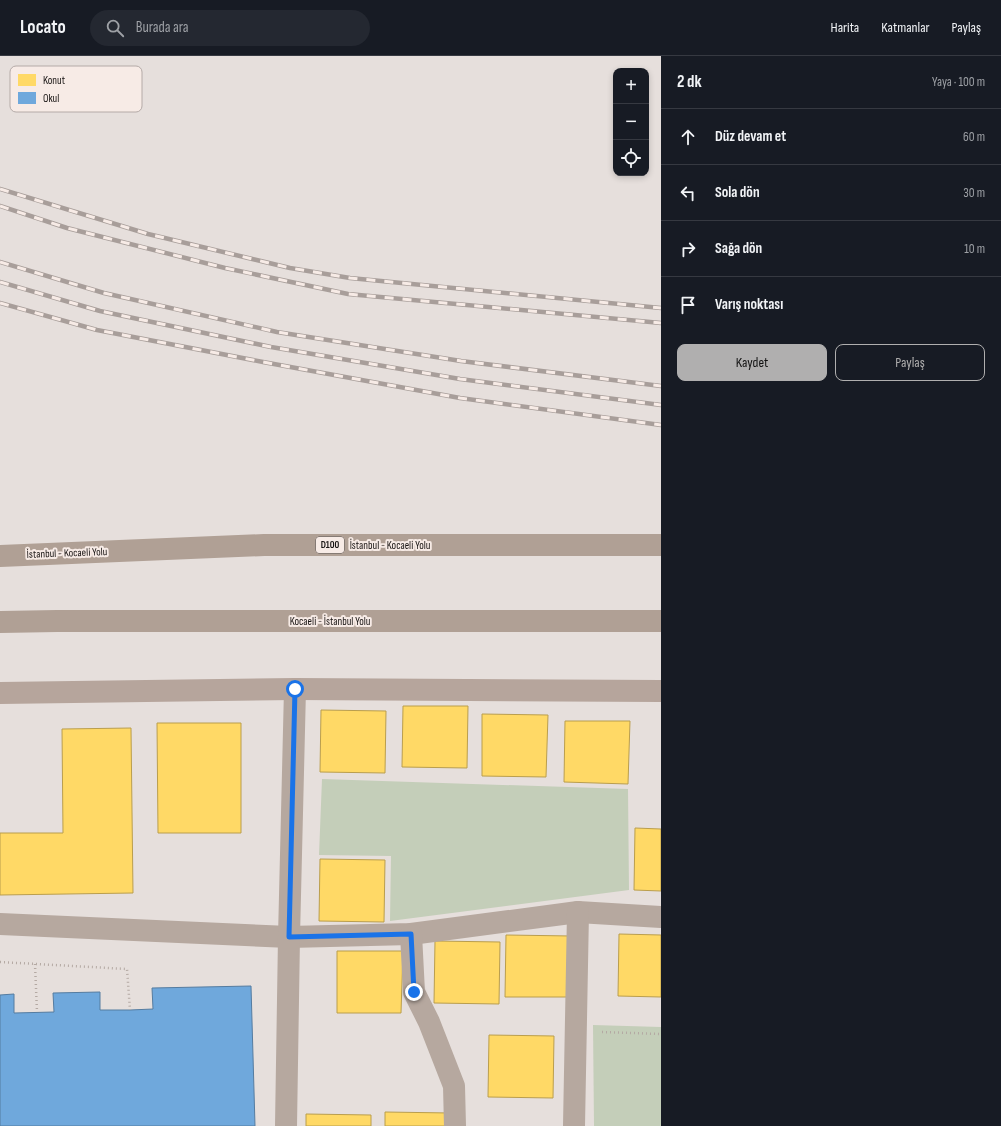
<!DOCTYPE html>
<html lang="tr">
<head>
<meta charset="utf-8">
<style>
  :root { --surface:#171b24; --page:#242831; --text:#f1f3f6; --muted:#9ea1a6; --line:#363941; --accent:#b0afaf }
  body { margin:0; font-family:"Sofia Sans Condensed",sans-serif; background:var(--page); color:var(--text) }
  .controls { position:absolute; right:12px; top:12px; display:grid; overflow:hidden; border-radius:8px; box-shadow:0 2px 6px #0003 }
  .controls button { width:36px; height:36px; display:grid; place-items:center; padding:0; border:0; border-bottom:1px solid var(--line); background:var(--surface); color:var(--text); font:20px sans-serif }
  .stop { position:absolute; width:12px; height:12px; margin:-9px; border:3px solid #1a73e8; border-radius:50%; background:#fff }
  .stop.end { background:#1a73e8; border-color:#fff; box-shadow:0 1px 4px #0008 }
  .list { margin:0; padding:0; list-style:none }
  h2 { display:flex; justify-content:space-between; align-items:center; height:52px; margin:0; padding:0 16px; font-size:17px }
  h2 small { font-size:13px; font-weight:400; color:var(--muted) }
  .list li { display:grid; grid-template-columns:26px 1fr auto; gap:12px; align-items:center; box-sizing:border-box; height:56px; padding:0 16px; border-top:1px solid var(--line) }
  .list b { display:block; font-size:15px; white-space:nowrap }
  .list em { font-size:13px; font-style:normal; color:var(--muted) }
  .actions { display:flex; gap:8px; padding:12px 16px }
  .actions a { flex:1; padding:9px 0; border:1px solid var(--accent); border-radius:8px; text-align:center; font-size:14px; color:var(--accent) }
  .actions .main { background:var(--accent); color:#111 }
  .icon { flex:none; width:22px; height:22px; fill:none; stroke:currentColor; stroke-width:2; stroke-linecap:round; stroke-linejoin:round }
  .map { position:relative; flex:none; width:661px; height:1070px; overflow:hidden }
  header { display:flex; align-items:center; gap:24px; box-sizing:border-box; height:56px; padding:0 20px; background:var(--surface); border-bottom:1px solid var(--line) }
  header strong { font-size:19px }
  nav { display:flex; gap:22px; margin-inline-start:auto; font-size:14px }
  .search { width:280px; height:36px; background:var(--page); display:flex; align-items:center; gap:10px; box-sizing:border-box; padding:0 14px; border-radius:22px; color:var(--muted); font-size:15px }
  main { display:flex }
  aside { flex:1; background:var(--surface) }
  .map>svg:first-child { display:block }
  .green { fill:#c4ceb9 }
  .homes { fill:#ffd966; stroke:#ba9e4d }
  .schools { fill:#6fa8dc; stroke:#557ca0 }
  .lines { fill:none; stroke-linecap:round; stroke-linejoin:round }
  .path { stroke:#b4a9a3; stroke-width:2.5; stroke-dasharray:1 3; stroke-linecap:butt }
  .minor { stroke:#b6a89f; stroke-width:22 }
  .secondary { stroke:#b6a59c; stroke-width:22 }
  .trunk { stroke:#b0a095; stroke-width:22 }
  .rail-casing { stroke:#a89e9a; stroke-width:4.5 }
  .rail { stroke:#f7ebe6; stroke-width:3; stroke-dasharray:9; stroke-linecap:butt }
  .route { stroke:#1a73e8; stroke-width:5 }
  .labels { text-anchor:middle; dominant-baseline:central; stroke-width:4; stroke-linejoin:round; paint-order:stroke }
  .shield { fill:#f7ebe6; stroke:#5b5452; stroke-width:1 }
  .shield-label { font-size:10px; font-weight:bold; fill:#181413 }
  .street-label { font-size:11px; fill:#181413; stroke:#f7ebe6 }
  .key { fill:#f7ebe6; stroke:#b4aaa7; stroke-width:1 }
  .key-label { font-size:11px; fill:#181413 }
</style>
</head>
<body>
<header>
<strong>Locato</strong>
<div class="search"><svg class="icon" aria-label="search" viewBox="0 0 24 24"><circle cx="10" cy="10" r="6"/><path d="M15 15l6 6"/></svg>Burada ara</div>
<nav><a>Harita</a><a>Katmanlar</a><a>Paylaş</a></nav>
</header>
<main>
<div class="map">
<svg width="661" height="1070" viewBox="0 0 661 1070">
  <rect width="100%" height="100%" fill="#e6dfdc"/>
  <!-- green -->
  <g class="green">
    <polygon points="322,723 628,733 629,834 390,865 391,800 319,799"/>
    <polygon points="593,969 661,971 661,1070 594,1070"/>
  </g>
  <!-- homes -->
  <g class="homes">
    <polygon points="403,650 468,650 467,712 402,711"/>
    <polygon points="321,654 386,655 385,717 320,716"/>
    <polygon points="482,658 548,659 546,721 482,720"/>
    <polygon points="565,665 630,665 628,728 564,726"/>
    <polygon points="157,667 241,667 241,777 158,777"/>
    <polygon points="131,672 133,837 0,839 0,777 63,777 62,673"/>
    <polygon points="635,772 661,773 661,835 634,834"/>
    <polygon points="320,803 385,804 384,866 319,865"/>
    <polygon points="619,878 661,879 661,941 618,940"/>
    <polygon points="506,879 571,880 570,941 505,941"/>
    <polygon points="435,885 500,886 499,948 434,947"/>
    <polygon points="337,895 403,895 401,957 337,957"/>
    <polygon points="489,979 554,980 553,1042 488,1041"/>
    <polygon points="385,1056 450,1057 450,1070 385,1070"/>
    <polygon points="306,1058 371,1059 371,1070 306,1070"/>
  </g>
  <!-- schools -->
  <polygon class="schools" points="251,930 255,1070 0,1070 0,939 14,938 14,957 54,956 53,937 100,936 100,954 130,954 153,953 152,932"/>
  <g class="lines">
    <!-- path -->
    <g class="path">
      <polyline points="0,906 127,913 130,954"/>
      <polyline points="35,908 37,956"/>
      <polyline points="602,976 661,978"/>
    </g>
    <!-- minor -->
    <g class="minor">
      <polyline points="0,868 289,881 411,878 578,856 661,861"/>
      <polyline points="411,878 414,936 429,966 454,1030 455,1070"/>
      <polyline points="286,1070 289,881 295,633"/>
      <polyline points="574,1070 578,856"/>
    </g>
    <!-- secondary -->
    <polyline class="secondary" points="0,637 295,633 661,635"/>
    <!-- trunk -->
    <g class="trunk">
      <polyline points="0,500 264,489 661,489"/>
      <polyline points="0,566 57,565 661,565"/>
    </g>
    <defs>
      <g id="rail">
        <polyline points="0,133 148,178 290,212 350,222 661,252"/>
        <polyline points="0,150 67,172 225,212 348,238 661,267"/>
        <polyline points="0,206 104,237 277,276 461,305 661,330"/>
        <polyline points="0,226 100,255 271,291 460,323 661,349"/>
        <polyline points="0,247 97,274 263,306 460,342 661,369"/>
      </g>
    </defs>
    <!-- rail casing -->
    <use href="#rail" class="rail-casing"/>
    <!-- rail -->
    <use href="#rail" class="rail"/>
  </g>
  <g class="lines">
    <!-- route -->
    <polyline class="route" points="295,633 289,881 411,878 414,936"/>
  </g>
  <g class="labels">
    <!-- shield labels -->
    <rect class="shield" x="316" y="481" width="28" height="16" rx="3"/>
    <g class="shield-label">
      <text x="330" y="489">D100</text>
    </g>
    <!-- street labels -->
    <g class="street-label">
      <text x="390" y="489">İstanbul - Kocaeli Yolu</text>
      <text transform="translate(67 497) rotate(-2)">İstanbul - Kocaeli Yolu</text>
      <text x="330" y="565">Kocaeli - İstanbul Yolu</text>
    </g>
  </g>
  <!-- legend -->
  <rect x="10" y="10" width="132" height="46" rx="6" class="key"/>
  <rect x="18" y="18" width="18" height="12" fill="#ffd966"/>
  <rect x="18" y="36" width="18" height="12" fill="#6fa8dc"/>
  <g class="key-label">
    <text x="43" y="28">Konut</text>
    <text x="43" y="46">Okul</text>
  </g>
</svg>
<div class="controls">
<button>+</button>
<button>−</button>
<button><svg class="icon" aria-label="locate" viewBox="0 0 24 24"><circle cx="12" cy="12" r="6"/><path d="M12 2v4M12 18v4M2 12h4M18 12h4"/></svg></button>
</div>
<div class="stop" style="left:295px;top:633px"></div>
<div class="stop end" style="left:414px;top:936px"></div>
</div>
<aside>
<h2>2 dk<small>Yaya · 100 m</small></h2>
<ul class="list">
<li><svg class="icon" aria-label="ahead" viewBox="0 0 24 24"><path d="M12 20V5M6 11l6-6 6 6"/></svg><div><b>Düz devam et</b></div><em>60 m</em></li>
<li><svg class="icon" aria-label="left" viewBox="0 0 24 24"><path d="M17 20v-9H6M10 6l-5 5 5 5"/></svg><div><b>Sola dön</b></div><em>30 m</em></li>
<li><svg class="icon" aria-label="right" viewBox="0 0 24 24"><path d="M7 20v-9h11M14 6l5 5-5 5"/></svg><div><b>Sağa dön</b></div><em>10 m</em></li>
<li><svg class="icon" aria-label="arrive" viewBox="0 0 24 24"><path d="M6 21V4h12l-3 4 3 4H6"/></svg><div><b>Varış noktası</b></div></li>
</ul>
<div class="actions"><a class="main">Kaydet</a><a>Paylaş</a></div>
</aside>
</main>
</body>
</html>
